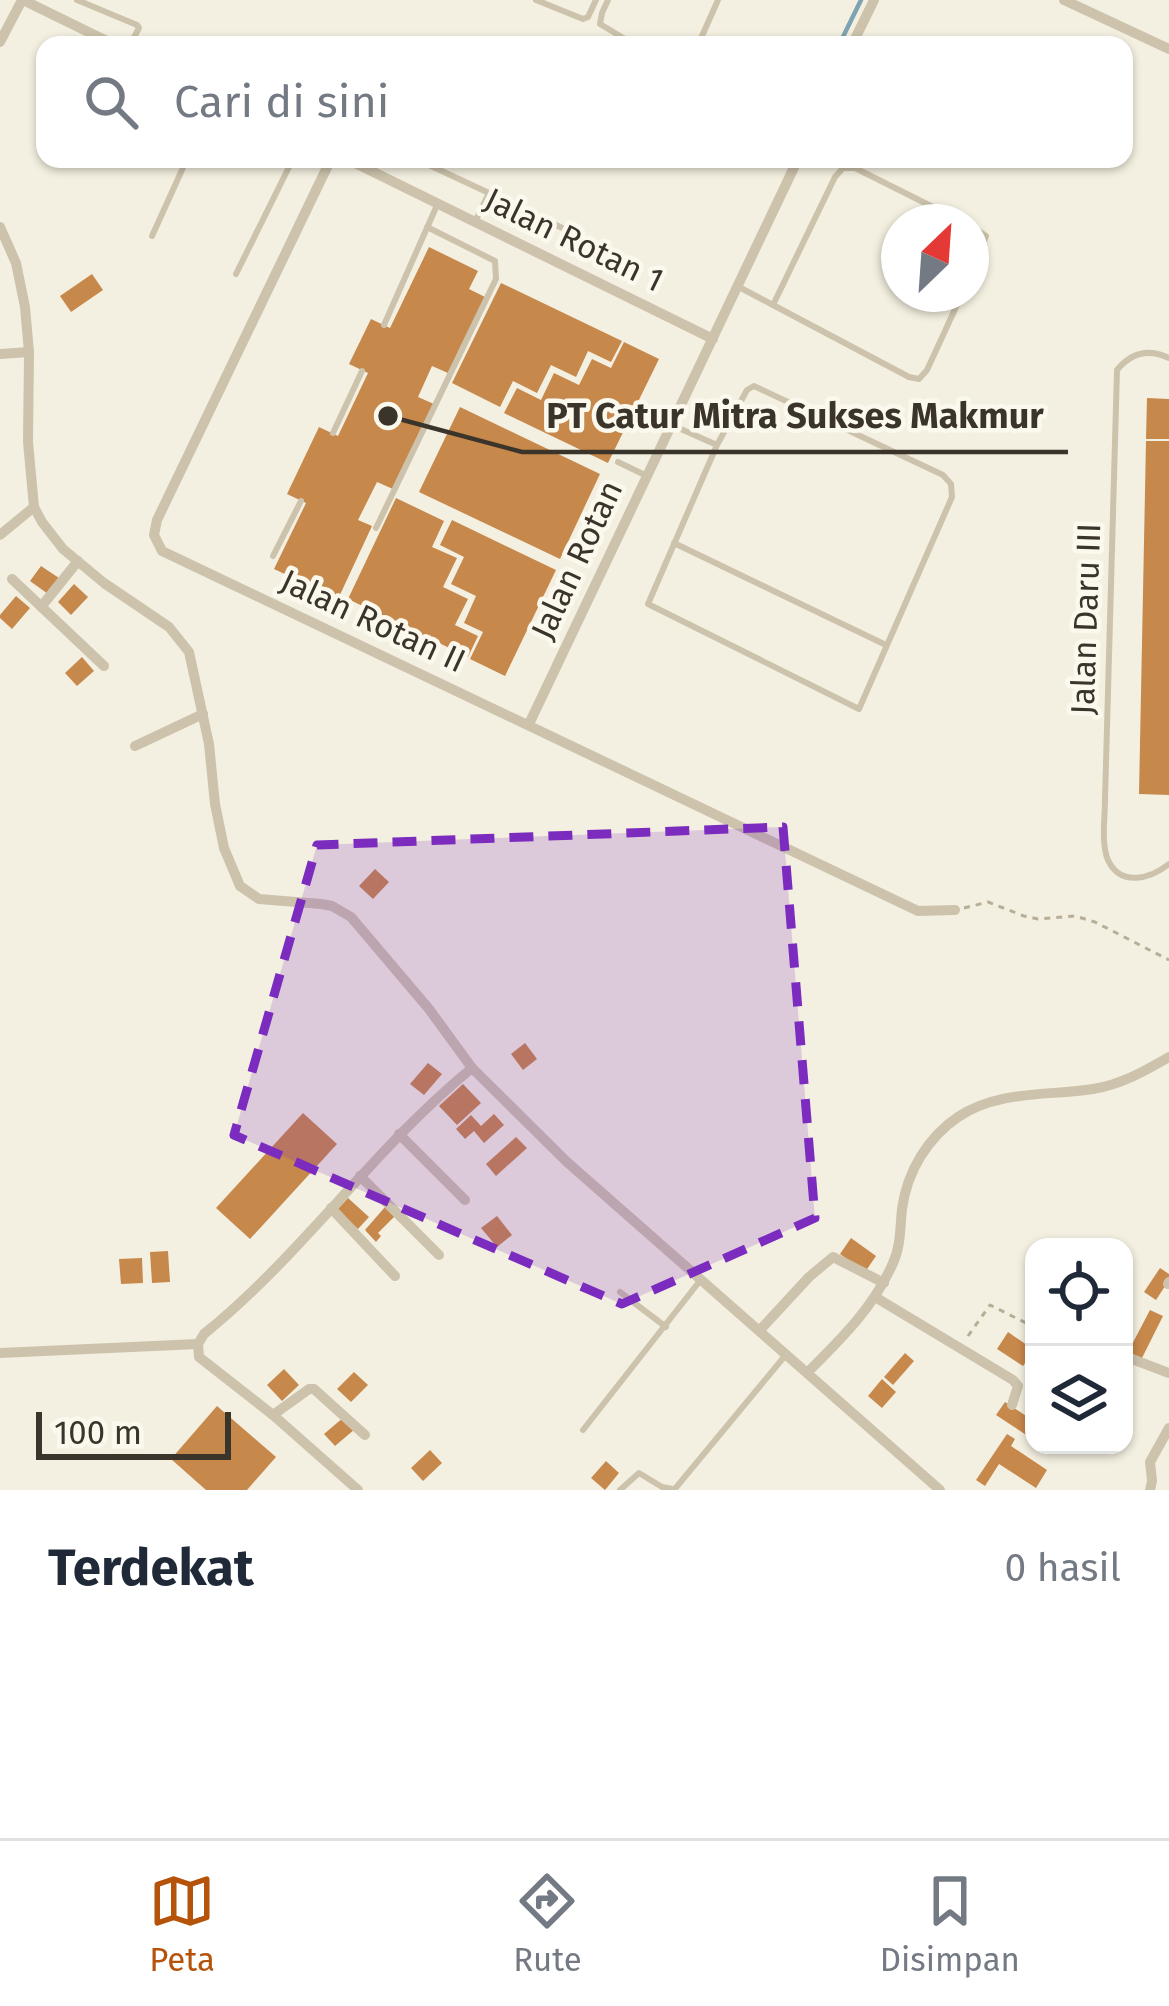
<!DOCTYPE html>
<html lang="id">
<head>
<meta charset="utf-8">
<style>
  :root { --surface:#fff; --page:#f2f2f3; --text:#1f2937; --muted:#747a83; --line:#e0e1e3; --accent:#b45309 }
  body { margin:0; font-family:"Fira Sans",sans-serif; background:var(--page); color:var(--text) }
  .controls { position:absolute; right:36px; bottom:36px; display:grid; overflow:hidden; border-radius:24px; box-shadow:0 3px 9px #0004 }
  .controls button { width:108px; height:108px; display:grid; place-items:center; padding:0; border:0; border-bottom:3px solid var(--line); background:var(--surface); color:var(--text); font:60px sans-serif }
  .compass { position:absolute; left:881px; top:204px; width:108px; height:108px; border-radius:50%; background:var(--surface); box-shadow:0 3px 9px #0004; rotate:25deg }
  .scale { position:absolute; left:36px; bottom:30px; width:195px; box-sizing:border-box; padding-left:12px; border:6px solid #3b342b; border-top:0; font-size:33px; line-height:42px; white-space:nowrap; color:#3b342b; -webkit-text-stroke:9px #fbf8ee; paint-order:stroke }
  .list { margin:0; padding:0; list-style:none }
  h2 { display:flex; justify-content:space-between; align-items:center; height:156px; margin:0; padding:0 48px; font-size:51px }
  h2 small { font-size:39px; font-weight:400; color:var(--muted) }
  .icon { flex:none; width:66px; height:66px; fill:none; stroke:currentColor; stroke-width:2; stroke-linecap:round; stroke-linejoin:round }
  .map { position:relative; flex:none; width:1169px; height:1490px; overflow:hidden }
  .search { position:absolute; background:var(--surface); box-shadow:0 3px 9px #0004; left:36px; right:36px; top:36px; height:132px; display:flex; align-items:center; gap:30px; box-sizing:border-box; padding:0 42px; border-radius:24px; color:var(--muted); font-size:45px }
  .sheet { height:348px; background:var(--surface) }
  nav { display:flex; justify-content:space-around; align-items:center; box-sizing:border-box; height:168px; border-top:3px solid var(--line); background:var(--surface); font-size:33px; color:var(--muted) }
  nav a { display:grid; justify-items:center; gap:6px }
  nav .on { color:var(--accent) }
  .map>svg:first-child { display:block }
  .lines { fill:none; stroke-linecap:round; stroke-linejoin:round }
  .stream { stroke:#7fa3b1; stroke-width:4.5 }
  .building { fill:#c7884c }
  .path { stroke:#b8ad96; stroke-width:3; stroke-dasharray:6 6; stroke-linecap:butt }
  .lane { stroke:#cdc3ac; stroke-width:6 }
  .street { stroke:#cdc3ac; stroke-width:10 }
  .marked { fill:#7b2cbf; fill-opacity:0.2; stroke:#7b2cbf; stroke-width:9; stroke-dasharray:24 15; stroke-linejoin:round }
  .labels { text-anchor:middle; dominant-baseline:central; stroke-width:9; stroke-linejoin:round; paint-order:stroke }
  .street-label { font-size:33px; fill:#3b342b; stroke:#fbf8ee }
  .leader { fill:none; stroke:#3b342b; stroke-width:4.5 }
  .callout-dot { fill:#3b342b; stroke:#fbf8ee; stroke-width:4.5 }
  .callout-label { font-size:36px; text-anchor:middle; font-weight:bold; fill:#3b342b; stroke:#fbf8ee; stroke-width:9; stroke-linejoin:round; paint-order:stroke }
</style>
</head>
<body>
<div class="map">
<svg width="1169" height="1490" viewBox="0 0 1169 1490">
  <rect width="100%" height="100%" fill="#f4f0e1"/>
  <g class="lines">
    <!-- stream -->
    <g class="stream">
      <polyline points="839,45 861,0"/>
      <polyline points="781,163 783,159"/>
    </g>
  </g>
  <!-- building -->
  <g class="building">
    <polygon points="429,247 478,271 469,289 485,297 448,373 432,366 418,397 434,404 393,489 377,482 358,520 372,526 338,599 274,569 306,503 287,494 319,427 338,436 368,373 349,364 371,319 390,328"/>
    <polygon points="92,274 103,290 71,312 60,296"/>
    <polygon points="501,283 622,341 611,362 588,351 576,377 551,365 537,393 513,381 500,407 452,383"/>
    <polygon points="624,342 659,359 608,463 504,413 517,388 541,400 554,373 579,385 592,359 611,368"/>
    <polygon points="1147,398 1169,399 1169,439 1146,439"/>
    <polygon points="460,407 600,474 560,559 419,492"/>
    <polygon points="1146,441 1169,441 1169,795 1139,794"/>
    <polygon points="396,498 444,521 432,547 457,558 443,587 468,599 455,625 478,636 468,657 348,599"/>
    <polygon points="452,520 556,570 505,676 470,659 483,632 464,623 476,596 451,584 464,557 440,545"/>
    <polygon points="41,566 59,578 48,594 30,581"/>
    <polygon points="74,584 88,597 71,615 58,602"/>
    <polygon points="16,596 30,608 12,629 0,618 0,615"/>
    <polygon points="82,657 94,671 77,686 65,673"/>
    <polygon points="375,869 389,882 373,899 359,886"/>
    <polygon points="525,1043 537,1059 523,1070 511,1054"/>
    <polygon points="428,1063 442,1074 424,1095 410,1084"/>
    <polygon points="463,1084 481,1103 457,1125 439,1106"/>
    <polygon points="303,1113 337,1144 250,1239 216,1208"/>
    <polygon points="494,1114 504,1125 484,1143 474,1131 465,1139 456,1129 471,1115 481,1126"/>
    <polygon points="516,1137 527,1148 496,1176 486,1164"/>
    <polygon points="348,1198 369,1217 358,1229 337,1210"/>
    <polygon points="385,1207 395,1216 378,1233 381,1236 376,1242 365,1230"/>
    <polygon points="497,1216 512,1235 497,1247 481,1228"/>
    <polygon points="851,1238 876,1256 865,1272 840,1254"/>
    <polygon points="168,1251 170,1282 152,1283 150,1252"/>
    <polygon points="142,1258 143,1283 121,1284 119,1259"/>
    <polygon points="1160,1268 1169,1274 1169,1280 1156,1300 1144,1292"/>
    <polygon points="1150,1310 1163,1316 1142,1358 1128,1352"/>
    <polygon points="1008,1332 1034,1350 1023,1366 997,1349"/>
    <polygon points="905,1353 914,1361 893,1385 884,1377"/>
    <polygon points="284,1369 299,1385 282,1401 267,1385"/>
    <polygon points="354,1372 368,1385 351,1402 337,1389"/>
    <polygon points="882,1379 896,1392 882,1408 868,1396"/>
    <polygon points="1005,1402 1034,1421 1034,1440 996,1415"/>
    <polygon points="217,1406 276,1457 247,1490 206,1490 171,1459"/>
    <polygon points="344,1417 355,1429 335,1446 324,1434"/>
    <polygon points="1007,1434 1015,1439 1011,1446 1047,1470 1036,1488 999,1464 985,1486 976,1480"/>
    <polygon points="430,1450 442,1463 423,1481 411,1468"/>
    <polygon points="606,1461 619,1473 605,1490 591,1478"/>
  </g>
  <g class="lines">
    <!-- path -->
    <g class="path">
      <polyline points="964,908 988,902 1024,916 1038,919 1075,916 1095,922 1169,960"/>
      <polyline points="968,1336 990,1305 1034,1327"/>
    </g>
    <!-- lane -->
    <g class="lane">
      <polyline points="77,0 137,25 139,28 130,45"/>
      <polyline points="536,0 583,19 588,17 596,0"/>
      <polyline points="608,0 602,13 600,24 635,45"/>
      <polyline points="86,45 92,33"/>
      <polyline points="698,45 718,0"/>
      <polyline points="416,159 489,193 475,222"/>
      <polyline points="489,193 577,235"/>
      <polyline points="971,226 986,236 971,274"/>
      <polyline points="152,236 187,159"/>
      <polyline points="236,274 289,167 286,159"/>
      <polyline points="737,286 773,305 835,177 843,168 855,168 963,222"/>
      <polyline points="773,305 909,377 919,379 927,370 962,294"/>
      <polyline points="384,325 438,203"/>
      <path d="M 1169,358 C 1148,348 1131,353 1117,370 L 1105,799 C 1105,817 1101,844 1108,860 C 1121,888 1151,878 1169,864"/>
      <polyline points="674,426 717,445 747,390 754,386 943,475 951,484 952,497 859,709 648,604 717,445"/>
      <polyline points="333,433 362,371"/>
      <polyline points="618,462 647,476"/>
      <polyline points="376,528 496,279 495,261 427,227"/>
      <polyline points="674,543 886,645"/>
      <polyline points="273,556 301,501"/>
      <polyline points="620,1292 666,1327"/>
      <polyline points="583,1430 699,1282"/>
      <polyline points="620,1490 639,1473 662,1487 673,1489"/>
      <polyline points="674,1490 784,1357"/>
    </g>
    <!-- street -->
    <g class="street">
      <polyline points="23,0 115,45"/>
      <polyline points="1064,0 1169,49"/>
      <polyline points="0,42 22,0"/>
      <polyline points="852,45 874,0"/>
      <polyline points="331,159 157,520 154,535 162,551 918,911 955,910"/>
      <polyline points="347,159 713,339"/>
      <polyline points="0,227 16,263 25,307 29,352 28,442 34,507 42,522 63,549 104,583 169,627 189,652 209,744 215,804 224,848 240,886 259,899 321,904 332,906 351,917 429,1009 472,1068 567,1162 940,1490"/>
      <polyline points="0,354 29,352"/>
      <polyline points="0,535 34,507"/>
      <polyline points="12,579 104,666"/>
      <polyline points="41,607 78,561"/>
      <polyline points="529,724 798,159"/>
      <polyline points="135,746 203,714"/>
      <polyline points="399,1134 465,1200"/>
      <polyline points="360,1176 439,1255"/>
      <polyline points="331,1208 395,1276"/>
      <polyline points="1168,1284 1169,1282"/>
      <polyline points="875,1297 1013,1380 1018,1386 1012,1405"/>
      <polyline points="760,1330 809,1277 833,1257 884,1283"/>
      <polyline points="0,1353 198,1344"/>
      <polyline points="1124,1356 1169,1373"/>
      <path d="M 808,1372 C 841,1339 874,1307 893,1263 C 901,1246 900,1227 902,1209 C 907,1172 927,1138 958,1117 C 998,1090 1048,1096 1093,1089 C 1120,1085 1145,1071 1169,1057"/>
      <polyline points="273,1415 309,1389 314,1389 365,1435"/>
      <path d="M 358,1490 L 273,1415 L 199,1357 L 198,1344 L 204,1334 C 302,1255 374,1148 472,1068"/>
      <polyline points="1150,1490 1152,1481 1150,1462 1169,1428"/>
    </g>
  </g>
  <!-- marked area -->
  <path class="marked" d="M 783,827 L 815,1218 L 622,1304 L 234,1135 L 317,845 Z"/>
  <g class="labels">
    <!-- street labels -->
    <g class="street-label">
      <text transform="translate(574 240) rotate(26)">Jalan Rotan 1</text>
      <text transform="translate(577 560) rotate(-65)">Jalan Rotan</text>
      <text transform="translate(1086 619) rotate(-88)">Jalan Daru III</text>
      <text transform="translate(373 621) rotate(25)">Jalan Rotan II</text>
    </g>
  </g>
  <!-- callouts -->
  <path class="leader" d="M388 416L522 452H1068"/>
  <circle class="callout-dot" cx="388" cy="416" r="12"/>
  <g class="callout-label">
    <text x="795" y="428">PT Catur Mitra Sukses Makmur</text>
  </g>
</svg>
<div class="controls">
<button><svg class="icon" aria-label="locate" viewBox="0 0 24 24"><circle cx="12" cy="12" r="6"/><path d="M12 2v4M12 18v4M2 12h4M18 12h4"/></svg></button>
<button><svg class="icon" aria-label="layers" viewBox="0 0 24 24"><path d="M12 4l9 5-9 5-9-5zM3 14l9 5 9-5"/></svg></button>
</div>
<svg class="compass" viewBox="-18 -18 36 36"><path d="M0-13l5 13h-10z" fill="#e53935"/><path d="M0 13l5-13h-10z" fill="#747a83"/></svg>
<div class="scale">100 m</div>
<div class="search"><svg class="icon" aria-label="search" viewBox="0 0 24 24"><circle cx="10" cy="10" r="6"/><path d="M15 15l6 6"/></svg>Cari di sini</div>
</div>
<section class="sheet">
<h2>Terdekat<small>0 hasil</small></h2>
<ul class="list">
</ul>
</section>
<nav>
<a class="on"><svg class="icon" aria-label="map" viewBox="0 0 24 24"><path d="M3 6l6-2 6 2 6-2v14l-6 2-6-2-6 2zM9 4v14M15 6v14"/></svg>Peta</a>
<a><svg class="icon" aria-label="directions" viewBox="0 0 24 24"><path d="M12 3l9 9-9 9-9-9zM9 14v-3h6M13 9l2 2-2 2"/></svg>Rute</a>
<a><svg class="icon" aria-label="saved" viewBox="0 0 24 24"><path d="M7 4h10v16l-5-4-5 4z"/></svg>Disimpan</a>
</nav>
</body>
</html>
